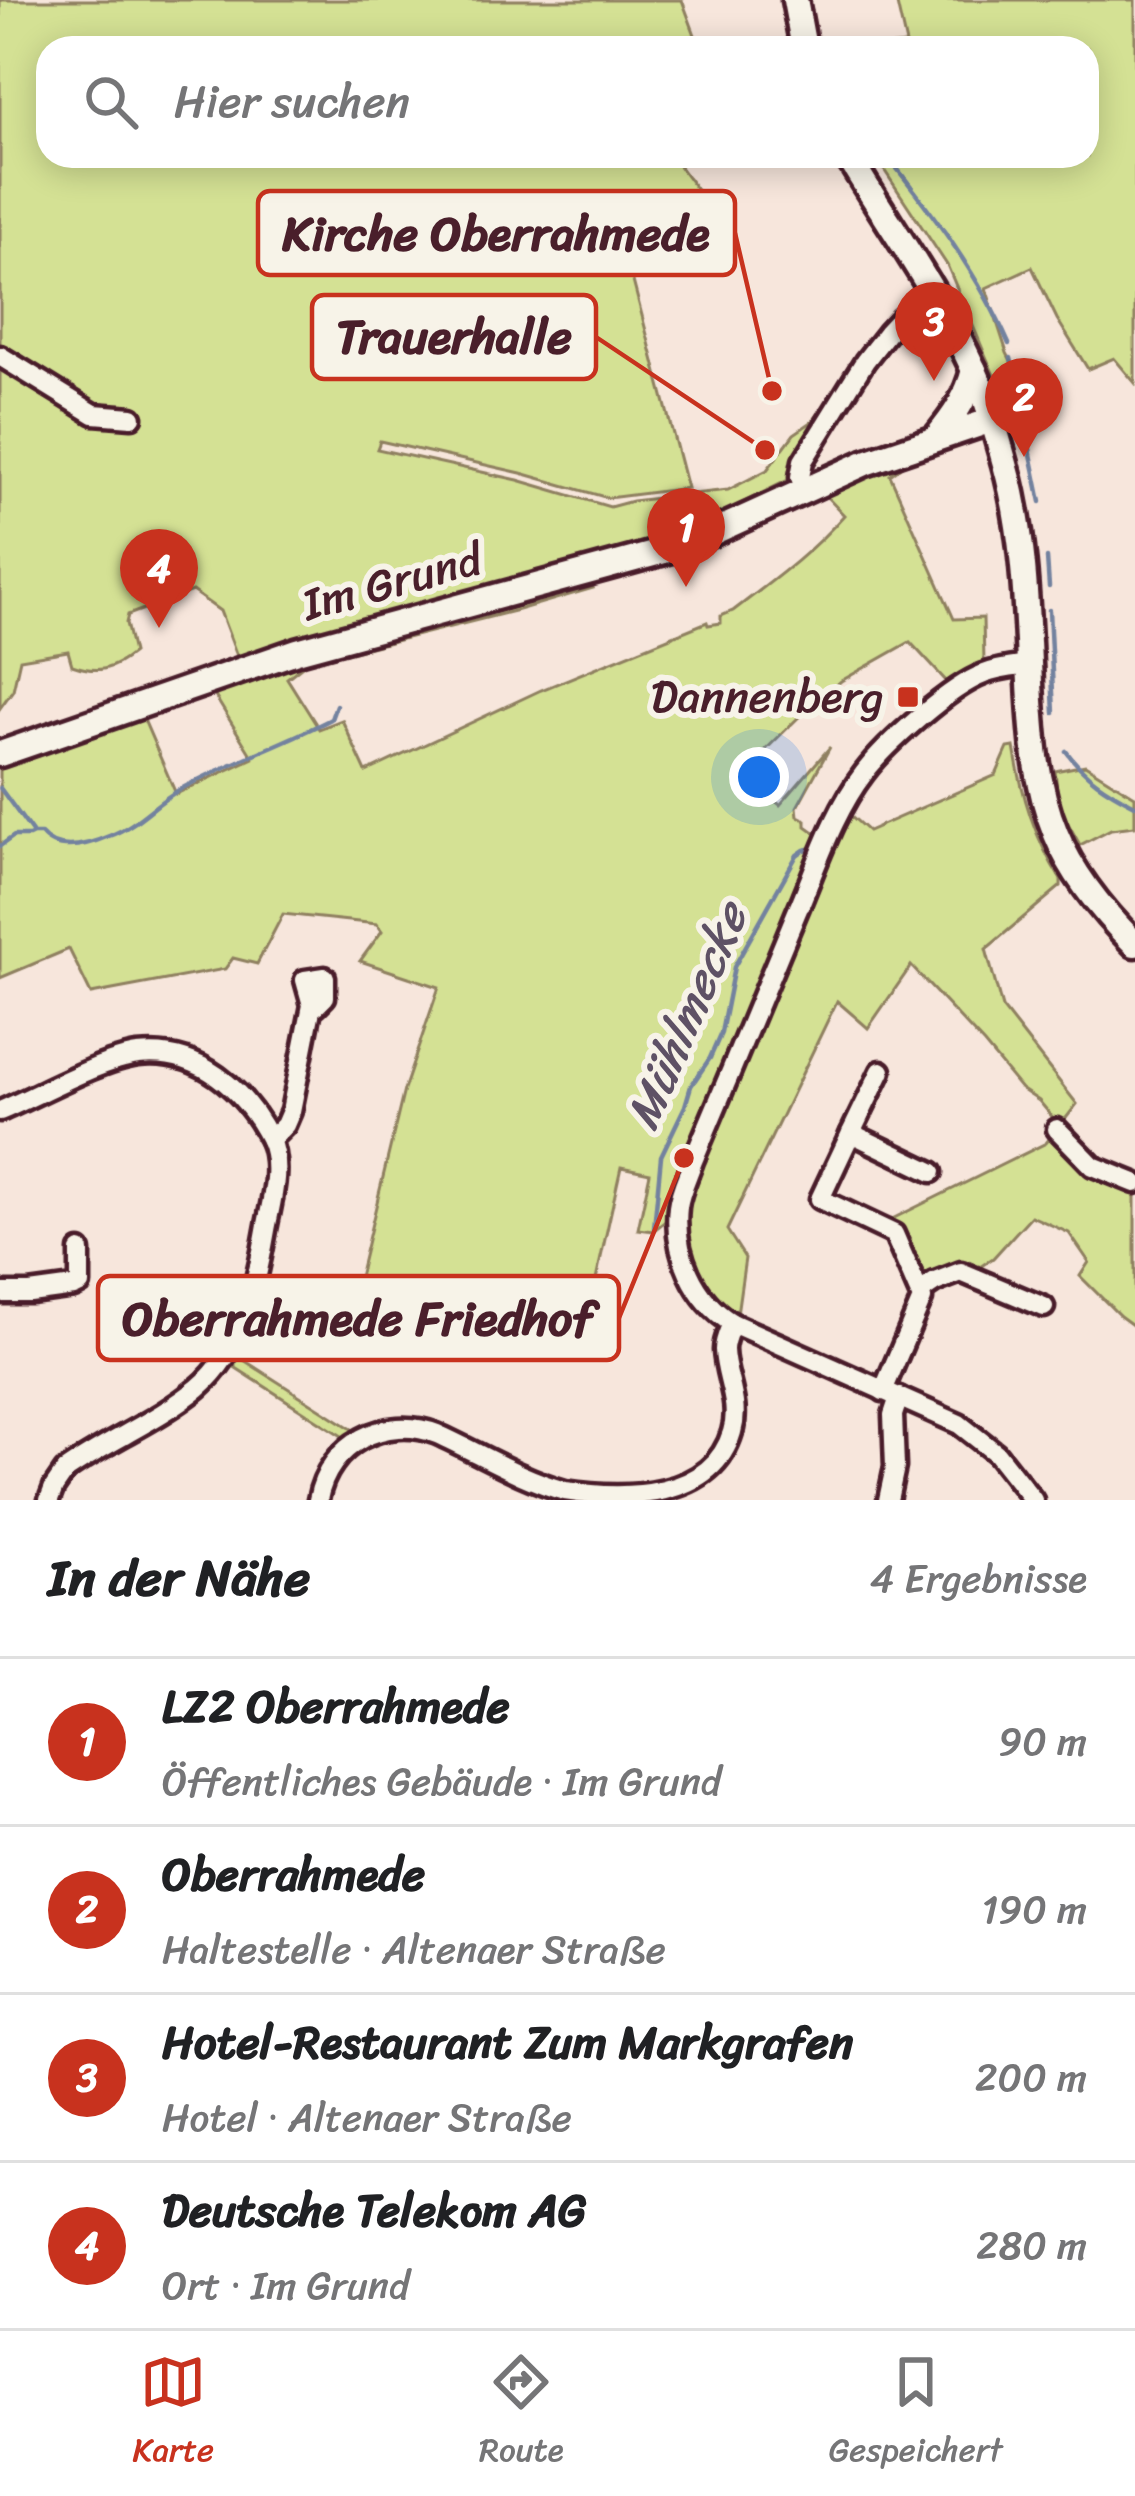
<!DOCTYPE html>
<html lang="de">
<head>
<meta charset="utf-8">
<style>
  :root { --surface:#fff; --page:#f2f2f2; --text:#202124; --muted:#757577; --line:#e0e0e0; --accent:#c8321e }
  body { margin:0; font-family:Sriracha,sans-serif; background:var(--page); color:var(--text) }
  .you { position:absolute; left:759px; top:777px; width:42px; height:42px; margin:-30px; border:9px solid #fff; border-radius:50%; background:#1a73e8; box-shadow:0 0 0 18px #1a73e833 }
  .badge { display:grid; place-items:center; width:78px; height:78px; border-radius:50%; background:var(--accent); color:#fff; font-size:39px; font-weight:700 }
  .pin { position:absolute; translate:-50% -99px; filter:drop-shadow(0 3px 6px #0008) }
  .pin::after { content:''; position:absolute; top:63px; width:42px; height:36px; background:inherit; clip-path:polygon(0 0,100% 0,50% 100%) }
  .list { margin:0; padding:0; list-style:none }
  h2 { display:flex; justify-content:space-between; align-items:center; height:156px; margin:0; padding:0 48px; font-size:51px }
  h2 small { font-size:39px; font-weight:400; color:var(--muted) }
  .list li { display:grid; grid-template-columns:78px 1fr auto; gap:36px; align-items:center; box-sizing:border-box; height:168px; padding:0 48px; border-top:3px solid var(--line) }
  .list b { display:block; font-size:45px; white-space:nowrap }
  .list p { margin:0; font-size:39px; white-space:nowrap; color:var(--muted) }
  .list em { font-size:39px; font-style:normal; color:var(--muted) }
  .icon { flex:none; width:66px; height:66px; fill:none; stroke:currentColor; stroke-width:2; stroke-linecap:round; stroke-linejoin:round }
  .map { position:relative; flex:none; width:1135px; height:1500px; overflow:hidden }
  .search { position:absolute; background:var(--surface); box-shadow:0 6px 30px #0003; left:36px; right:36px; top:36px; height:132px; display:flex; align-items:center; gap:30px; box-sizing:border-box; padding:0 42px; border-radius:36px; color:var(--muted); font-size:45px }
  .sheet { height:828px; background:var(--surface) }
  nav { display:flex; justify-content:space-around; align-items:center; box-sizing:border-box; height:168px; border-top:3px solid var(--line); background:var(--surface); font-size:33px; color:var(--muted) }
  nav a { display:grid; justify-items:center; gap:6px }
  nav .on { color:var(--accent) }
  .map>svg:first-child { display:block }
  .green { fill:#d4e194; stroke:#8f8060; stroke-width:3 }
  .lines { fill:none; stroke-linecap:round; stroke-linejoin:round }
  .stream { stroke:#73829f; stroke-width:4.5 }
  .street-casing { stroke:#4a1f2b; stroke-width:27 }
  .secondary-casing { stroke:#4a1f2b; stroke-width:33 }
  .street { stroke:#f7f3e8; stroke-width:18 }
  .secondary { stroke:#f7f3e8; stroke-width:24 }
  .poi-dot { fill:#c8321e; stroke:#f7f3e8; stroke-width:4.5 }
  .labels { text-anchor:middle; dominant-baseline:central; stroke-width:12; stroke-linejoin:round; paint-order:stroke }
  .street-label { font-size:45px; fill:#4a1f2b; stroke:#f7f3e8 }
  .poi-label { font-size:45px; fill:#4a1f2b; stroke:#f7f3e8; text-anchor:end }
  .water-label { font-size:48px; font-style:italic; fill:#5e5165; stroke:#f7f3e8 }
  .leader { fill:none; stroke:#c8321e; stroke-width:4.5 }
  .callout-dot { fill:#c8321e; stroke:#f7f3e8; stroke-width:4.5 }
  .callout { fill:#f7f3e8; stroke:#c8321e; stroke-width:4.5 }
  .callout-label { font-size:48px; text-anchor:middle; font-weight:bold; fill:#4a1f2b }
</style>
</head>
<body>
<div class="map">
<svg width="1135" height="1500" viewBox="0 0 1135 1500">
  <rect width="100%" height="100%" fill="#f7e6dc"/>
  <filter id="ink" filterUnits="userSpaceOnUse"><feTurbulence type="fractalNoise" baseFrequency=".00833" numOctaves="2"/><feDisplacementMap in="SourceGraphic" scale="24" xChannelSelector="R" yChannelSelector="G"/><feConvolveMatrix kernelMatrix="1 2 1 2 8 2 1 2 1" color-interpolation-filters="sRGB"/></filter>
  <g filter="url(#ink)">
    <!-- green -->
    <g class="green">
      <path d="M 0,0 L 682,0 L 695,35 L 668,48 L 48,48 L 48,156 L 672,156 L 699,193 L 616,216 L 687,488 L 608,498 L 521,473 L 380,441 L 377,449 L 518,480 L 610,507 L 632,501 L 728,490 L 767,470 L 794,434 L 813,421 L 856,361 L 793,463 L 788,480 L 720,514 L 650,543 L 237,656 L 220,611 L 192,591 L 128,615 L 126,623 L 133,653 C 112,670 98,674 72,665 L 68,651 L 20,659 L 13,690 L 0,708 Z"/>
      <polygon points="896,0 1135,0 1135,383 1114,358 1088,369 1057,319 1032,267 986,288 1007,353 1028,394 1008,408 947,265 875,156 1087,156 1087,48 867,48 906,44"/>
      <path d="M 903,465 L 890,475 L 954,619 L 983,618 L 984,663 L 948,683 L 910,642 L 841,681 L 808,708 L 741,774 L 780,805 L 830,747 L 797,807 L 798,816 L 806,820 L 806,826 L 820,836 L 678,1172 L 669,1200 L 668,1219 L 653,1231 L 638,1229 L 650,1173 L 621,1167 L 590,1307 L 568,1303 L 564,1322 L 570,1324 L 564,1348 L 353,1302 L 404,1090 L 439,987 L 360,961 L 382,931 L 377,924 L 283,914 L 257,964 L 233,958 L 225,969 L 91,994 L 69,949 L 0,978 L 0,764 L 141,713 L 176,794 L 253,758 L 210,688 L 281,663 L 590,582 L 593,588 L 518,610 L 306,663 L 287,678 L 319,729 L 342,720 L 366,772 L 541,690 L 707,622 L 708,625 L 721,623 L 721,616 L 733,611 C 772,581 812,552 844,515 L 823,493 Z"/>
      <path d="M 1014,747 C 1022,796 1034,837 1061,880 L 1061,886 L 986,949 L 1002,1008 L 1077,1104 L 1060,1126 L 1039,1101 L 1021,1089 L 984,1044 L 911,966 L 868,1028 L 837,1001 L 727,1230 L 745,1258 L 737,1314 C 701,1295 682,1246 686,1208 C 688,1193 696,1177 701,1162 L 848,813 L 868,831 L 996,775 L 1008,748 Z"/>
      <polygon points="1085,765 1135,796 1135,826 1111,829 1080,845 1059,807 1055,771"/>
      <polygon points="1054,1133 1075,1162 1087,1171 1135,1190 1135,1327 1120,1316 1080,1276 1089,1262 1069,1233 1031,1216 993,1258 974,1271 932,1277 918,1270 886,1222 1046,1143"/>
      <polygon points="239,1357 355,1431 345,1438 233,1366"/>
    </g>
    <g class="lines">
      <!-- stream -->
      <g class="stream">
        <polyline points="828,43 830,48"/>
        <path d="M 887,156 C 933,213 980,277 1009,344"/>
        <polyline points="1011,358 1041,502"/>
        <polyline points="1047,558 1049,587"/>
        <polyline points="1049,610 1054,713"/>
        <path d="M 1066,751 C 1085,777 1106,790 1135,805"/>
        <polyline points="0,788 32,832"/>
        <path d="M 0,846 L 14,836 L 29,836 L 33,834 L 41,834 C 57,854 88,845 109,836 C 137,826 155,803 179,790 C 227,763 281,745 331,719 L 336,705"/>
        <polyline points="654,1228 661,1156 685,1106 691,1086 710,1058 721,1033 734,967 797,855 804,850 814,848"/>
      </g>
      <defs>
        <g id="street">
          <polyline points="0,356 94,414 132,417"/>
          <polyline points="805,490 800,477 803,461 865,361 887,333 901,318 937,298"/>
          <path d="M 1029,665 C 1014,667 999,668 984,674 C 951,686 886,744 864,773 C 833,813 816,868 796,914 C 762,996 728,1079 693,1161 C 688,1176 680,1191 678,1207 C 673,1252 694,1300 732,1323 L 959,1424 L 996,1453 L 1033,1500"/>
          <polyline points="881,1071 851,1133 932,1172"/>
          <path d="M 0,1111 C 38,1095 100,1060 138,1055 C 199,1048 245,1090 270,1140"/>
          <polyline points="1057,1129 1093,1166 1135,1183"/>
          <polyline points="851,1133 820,1199 894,1234 922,1299 883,1391"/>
          <polyline points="920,1292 935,1282 961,1272 1044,1307"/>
          <polyline points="0,1293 30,1293 74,1287 80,1284 80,1251"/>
          <path d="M 49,1500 L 54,1487 L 65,1471 C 107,1441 158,1421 198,1388 C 244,1349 256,1287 266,1230 C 271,1202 282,1168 270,1140 L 285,1125 L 291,1111 L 312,1005 L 305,980 L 325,977 L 325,997 L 316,1006 L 312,1005"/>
          <path d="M 318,1500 C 328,1444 385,1414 437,1434 C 479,1453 521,1479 565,1491 C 624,1500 712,1500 732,1432 C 741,1403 725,1378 724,1350 C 724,1340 729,1331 732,1323"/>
          <polyline points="888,1500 895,1467 893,1415 899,1397"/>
        </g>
        <g id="secondary">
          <polyline points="795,0 804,48"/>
          <path d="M 848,156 C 890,227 939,293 973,368 C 987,399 996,431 1005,464 C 1023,529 1026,596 1029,663 C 1032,721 1033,779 1056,834 C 1073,876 1103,912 1135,944"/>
          <path d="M 936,438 C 954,416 967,398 974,370"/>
          <polyline points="0,754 297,651 683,546 865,463 992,420"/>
        </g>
      </defs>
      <!-- street casing -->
      <use href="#street" class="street-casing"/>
      <!-- secondary casing -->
      <use href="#secondary" class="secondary-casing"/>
      <!-- street -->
      <use href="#street" class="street"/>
      <!-- secondary -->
      <use href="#secondary" class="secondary"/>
    </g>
  </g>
  <!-- markers -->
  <rect class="poi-dot" x="896" y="685" width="24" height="24" rx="6"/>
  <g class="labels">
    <!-- street labels -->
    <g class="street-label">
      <text transform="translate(392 582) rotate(-15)">Im Grund</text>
    </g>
    <!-- poi labels -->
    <g class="poi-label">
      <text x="884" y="697">Dannenberg</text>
    </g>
    <!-- water labels -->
    <g class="water-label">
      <text transform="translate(686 1016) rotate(-67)">Mühlmecke</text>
    </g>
  </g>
  <!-- callouts -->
  <path class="leader" d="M772 391L735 233M765 450L596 337M684 1158L619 1318"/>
  <g class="callout-dot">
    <circle cx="772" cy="391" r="12"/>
    <circle cx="765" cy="450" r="12"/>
    <circle cx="684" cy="1158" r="12"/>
  </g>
  <g class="callout">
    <rect x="258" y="191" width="477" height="84" rx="12"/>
    <rect x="312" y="295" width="284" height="84" rx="12"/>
    <rect x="98" y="1276" width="521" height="84" rx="12"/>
  </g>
  <g class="callout-label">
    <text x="496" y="250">Kirche Oberrahmede</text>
    <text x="454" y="353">Trauerhalle</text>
    <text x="358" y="1335">Oberrahmede Friedhof</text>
  </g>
</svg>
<div class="you"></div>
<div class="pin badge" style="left:686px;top:587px">1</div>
<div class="pin badge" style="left:1024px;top:457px">2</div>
<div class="pin badge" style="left:934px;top:381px">3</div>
<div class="pin badge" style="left:159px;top:628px">4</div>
<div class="search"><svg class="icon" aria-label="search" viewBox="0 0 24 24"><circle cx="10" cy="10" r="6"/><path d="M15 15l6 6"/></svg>Hier suchen</div>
</div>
<section class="sheet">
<h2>In der Nähe<small>4 Ergebnisse</small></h2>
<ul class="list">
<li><span class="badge">1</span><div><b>LZ2 Oberrahmede</b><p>Öffentliches Gebäude · Im Grund</p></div><em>90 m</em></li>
<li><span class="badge">2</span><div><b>Oberrahmede</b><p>Haltestelle · Altenaer Straße</p></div><em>190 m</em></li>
<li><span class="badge">3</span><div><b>Hotel-Restaurant Zum Markgrafen</b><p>Hotel · Altenaer Straße</p></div><em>200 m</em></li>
<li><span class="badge">4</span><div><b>Deutsche Telekom AG</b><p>Ort · Im Grund</p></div><em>280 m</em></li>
</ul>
</section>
<nav>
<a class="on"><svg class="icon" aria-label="map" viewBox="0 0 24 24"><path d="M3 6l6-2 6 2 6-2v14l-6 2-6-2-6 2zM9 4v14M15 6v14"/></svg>Karte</a>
<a><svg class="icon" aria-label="directions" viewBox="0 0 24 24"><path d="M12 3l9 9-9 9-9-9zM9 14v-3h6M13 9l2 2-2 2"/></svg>Route</a>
<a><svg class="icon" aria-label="saved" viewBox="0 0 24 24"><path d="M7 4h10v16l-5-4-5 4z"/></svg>Gespeichert</a>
</nav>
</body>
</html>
